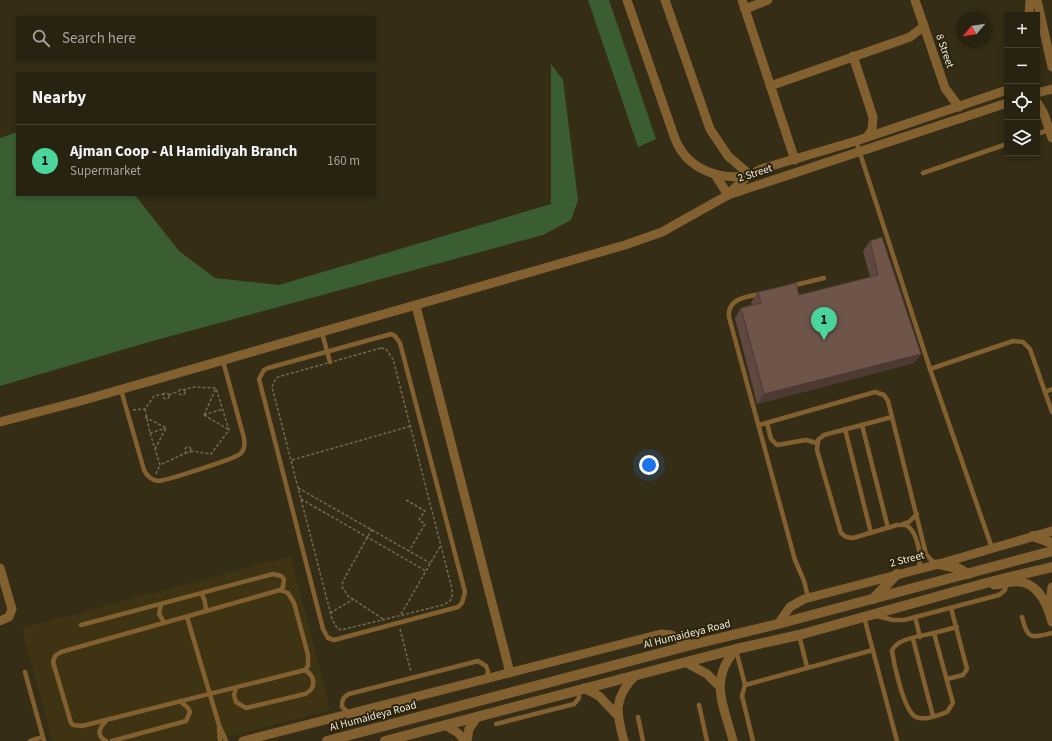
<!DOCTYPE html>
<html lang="en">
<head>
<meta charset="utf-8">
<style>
  :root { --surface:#282210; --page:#302a19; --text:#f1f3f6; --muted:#a5a49f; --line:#443f30; --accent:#4bd49b }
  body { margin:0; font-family:"Source Sans 3",sans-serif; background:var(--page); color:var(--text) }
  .controls { position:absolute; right:12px; top:12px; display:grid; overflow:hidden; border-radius:0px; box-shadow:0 2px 6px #0003 }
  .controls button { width:36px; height:36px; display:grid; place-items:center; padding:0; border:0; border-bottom:1px solid var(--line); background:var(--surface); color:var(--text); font:20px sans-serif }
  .compass { position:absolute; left:956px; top:12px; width:36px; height:36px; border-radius:50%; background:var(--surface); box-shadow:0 2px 6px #0003; rotate:241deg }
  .you { position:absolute; left:649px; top:465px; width:14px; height:14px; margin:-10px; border:3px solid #fff; border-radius:50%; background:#1a73e8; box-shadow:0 0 0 6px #1a73e833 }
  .badge { display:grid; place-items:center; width:26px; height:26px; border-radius:50%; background:var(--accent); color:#111; font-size:13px; font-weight:700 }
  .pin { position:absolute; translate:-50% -33px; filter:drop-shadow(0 1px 2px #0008) }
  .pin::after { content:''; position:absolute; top:21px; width:14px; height:12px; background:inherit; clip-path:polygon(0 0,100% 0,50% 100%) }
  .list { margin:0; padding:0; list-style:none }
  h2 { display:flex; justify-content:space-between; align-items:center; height:52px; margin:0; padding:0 16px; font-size:17px }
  h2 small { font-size:13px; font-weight:400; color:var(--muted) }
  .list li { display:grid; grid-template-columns:26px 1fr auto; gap:12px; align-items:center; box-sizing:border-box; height:72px; padding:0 16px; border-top:1px solid var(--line) }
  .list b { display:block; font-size:15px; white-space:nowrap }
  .list p { margin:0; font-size:13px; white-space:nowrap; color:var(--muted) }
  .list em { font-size:13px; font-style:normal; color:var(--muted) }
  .icon { flex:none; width:22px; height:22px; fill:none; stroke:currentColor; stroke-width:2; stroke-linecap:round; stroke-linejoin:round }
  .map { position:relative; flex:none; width:1052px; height:741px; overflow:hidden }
  .search { position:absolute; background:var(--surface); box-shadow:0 2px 6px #0003; left:16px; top:16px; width:360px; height:44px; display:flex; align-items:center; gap:10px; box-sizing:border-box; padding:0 14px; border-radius:0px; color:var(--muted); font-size:15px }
  .panel { position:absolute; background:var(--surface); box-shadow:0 2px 6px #0003; left:16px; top:72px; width:360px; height:124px; border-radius:0px }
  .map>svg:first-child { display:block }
  .built { fill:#3e3313 }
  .green { fill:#3a5e32 }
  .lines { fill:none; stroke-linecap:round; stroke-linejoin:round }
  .path { stroke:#726b56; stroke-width:1.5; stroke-dasharray:3 2; stroke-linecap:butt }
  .service { stroke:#826030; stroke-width:4.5 }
  .minor { stroke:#826030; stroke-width:9 }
  .tertiary { stroke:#826030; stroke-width:10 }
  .wall { fill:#5f483f }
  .shaded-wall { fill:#4d3b33 }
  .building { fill:#6e5449; stroke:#4d3b33 }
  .labels { text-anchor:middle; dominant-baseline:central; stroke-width:4; stroke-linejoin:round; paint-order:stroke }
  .street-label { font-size:11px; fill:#efeadb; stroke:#2b230b }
</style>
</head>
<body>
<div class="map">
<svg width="1052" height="741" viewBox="0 0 1052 741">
  <rect width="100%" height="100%" fill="#352d15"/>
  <!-- built -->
  <polygon class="built" points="291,556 330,710 213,741 52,741 22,628"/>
  <!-- green -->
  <g class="green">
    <polygon points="588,0 609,0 656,139 638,147"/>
    <polygon points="551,64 563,80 578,200 571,220 543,235 149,342 0,386 0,138 17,132 17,195 135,195 179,251 215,278 279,285 551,204"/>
  </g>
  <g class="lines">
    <!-- path -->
    <g class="path">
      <polygon points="381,348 386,349 393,359 452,589 452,597 450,601 443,605 341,630 337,628 332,619 272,387 275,380 278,377"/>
      <circle cx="182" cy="392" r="3"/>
      <polyline points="183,390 194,387 216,388 229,430 211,454 191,451"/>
      <circle cx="166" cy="396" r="3"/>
      <polyline points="169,395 179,391"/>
      <polyline points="145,409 150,433 160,465 186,453"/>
      <polyline points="133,410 145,409 154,396 164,394"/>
      <polyline points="204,415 216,388"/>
      <polyline points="204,415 228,429"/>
      <polyline points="204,415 223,409"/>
      <polyline points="145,417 166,428"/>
      <polyline points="150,433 166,428"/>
      <circle cx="188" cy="450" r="3"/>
      <polyline points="155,449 166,428"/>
      <polyline points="292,460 411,426"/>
      <polyline points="156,474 160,465"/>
      <polyline points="298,488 430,563"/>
      <polyline points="301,499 426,571"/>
      <polyline points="406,500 425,511 419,520 425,524 409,551"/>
      <polyline points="372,529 343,581 342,587 348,596 383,619"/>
      <polyline points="330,613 354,599"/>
      <polyline points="401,614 441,545"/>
      <polyline points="400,629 411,672"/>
    </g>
    <!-- service -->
    <g class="service">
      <polyline points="1037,134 1049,130"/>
      <polyline points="856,141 930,369 992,548"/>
      <polyline points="923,173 1007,144"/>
      <polyline points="791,286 824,278"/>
      <path d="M 761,294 C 747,297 727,298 729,317 L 795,560 L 804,581 L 808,597"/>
      <polyline points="322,333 330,362"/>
      <polygon points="391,334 395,336 400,343 465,592 462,603 458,607 334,640 328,638 323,629 259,379 264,370 268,368"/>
      <polyline points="930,369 1013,341 1023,342 1030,349 1052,412"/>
      <path d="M 121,390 L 144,470 C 147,476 151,480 158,481 C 165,481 234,459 240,454 C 245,450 245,444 244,438 L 223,361"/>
      <polyline points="1045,392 1052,389"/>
      <path d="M 892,417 L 824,435 L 818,440 L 817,450 L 841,533 L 846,537 L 853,538 L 897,525 L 906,525 C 917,531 923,558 918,569"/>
      <polyline points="767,423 771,439 777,445 806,440 817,443"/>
      <polyline points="759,425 875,392 884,395 888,401 926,554 931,560 937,563"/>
      <polyline points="862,425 888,528"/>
      <polyline points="845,429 871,533"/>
      <polyline points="903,524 909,522 917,514"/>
      <polygon points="280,590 288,593 294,603 308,655 308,666 305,670 82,726 73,725 71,723 53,662 55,656 61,652"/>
      <polyline points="202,594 205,602 206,611"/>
      <polyline points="161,605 159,614 164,622"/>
      <polyline points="877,616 893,620 904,620 999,595 1005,590 1007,583"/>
      <polyline points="187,617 219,725 226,741"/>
      <polyline points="864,617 897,741"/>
      <polyline points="915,617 920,637"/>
      <path d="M 1022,617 C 1028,640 1030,638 1052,633"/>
      <polyline points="81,625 273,574 281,576 284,579 283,587 280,590"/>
      <path d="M 934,633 L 953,703 L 947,712 C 938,715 925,721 916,717 C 904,712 894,664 892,651 C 896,638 923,636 934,633 Z"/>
      <polyline points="934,633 957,627"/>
      <polyline points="799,635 807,667"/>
      <polyline points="913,639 933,716"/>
      <polyline points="736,650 745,685"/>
      <polyline points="25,672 44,741"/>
      <polyline points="947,679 963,675 967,669 951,608"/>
      <path d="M 236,688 L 234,695 L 236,702 L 246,708 L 305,694 C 317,688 315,676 305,670"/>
      <polyline points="699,705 707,741"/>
      <path d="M 349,713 L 342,707 C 342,700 343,697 349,694 L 478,661 L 486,666 L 488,671 L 486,679"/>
      <polyline points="638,717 643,741"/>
      <path d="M 106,721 C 99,728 96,736 106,741"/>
      <polyline points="496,724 574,704 579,698 578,690"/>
      <polyline points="219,728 220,741"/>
      <polyline points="30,741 43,737"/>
      <polyline points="112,741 186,721 190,712 188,708 180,701"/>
      <polyline points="753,741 742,696 745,685 873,650"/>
    </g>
    <!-- minor -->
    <g class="minor">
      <path d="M 627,0 L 674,136 C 685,168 716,180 748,176"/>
      <polyline points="665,0 710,129 728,156 750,175"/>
      <polyline points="742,0 795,160"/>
      <polyline points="915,0 945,88 959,107"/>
      <polyline points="1037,0 1052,67"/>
      <polyline points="745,9 768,0"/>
      <polyline points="1029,15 1030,0"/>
      <polyline points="853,56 873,117 872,130 867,137"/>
      <polyline points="770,86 910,37 924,26"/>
      <polyline points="1037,93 1052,89"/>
      <polyline points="1037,102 1044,114 1052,138"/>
      <polyline points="716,176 728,195"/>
      <polyline points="730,192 748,176 761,169 856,141 1007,90"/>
      <polyline points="416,306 510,673"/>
      <polyline points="0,422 77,402 625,245 662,232 728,195 1007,103"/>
      <polyline points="0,568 12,609 9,617 0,621"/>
      <path d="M 994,585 C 1001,585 1007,582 1013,582 C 1037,579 1047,603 1052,622"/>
      <polyline points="1049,609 1052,587"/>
      <polyline points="778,624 790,607 804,599 939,564 1052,531"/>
      <polyline points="685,662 707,674 719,686"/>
      <polyline points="584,688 599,696 617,715"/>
      <polyline points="445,725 458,733 465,741"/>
      <polyline points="243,741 661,634 671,635 691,645"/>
      <polyline points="467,741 469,729 477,717"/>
      <path d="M 624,741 C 616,713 613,697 636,675"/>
      <path d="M 733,741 C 724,705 708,681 736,649"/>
    </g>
    <!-- tertiary -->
    <g class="tertiary">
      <polyline points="1033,536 1052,543"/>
      <polyline points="939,564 957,568 968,574"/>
      <polyline points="873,599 897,574"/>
      <polyline points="327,741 691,645 778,624 1052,551"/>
      <polyline points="385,741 736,649 799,635 986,583 1052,567"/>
    </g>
  </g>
  <!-- wall -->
  <polygon class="wall" points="870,241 921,354 914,363 757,404 735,318 741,308 752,306 751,302 758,292 799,295 870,277 863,251"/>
  <!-- shaded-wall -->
  <polygon class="shaded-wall" points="921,354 914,363 757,404 764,394"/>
  <!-- building -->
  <polygon class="building" points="882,237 921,354 764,394 741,308 761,303 758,292 796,283 799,295 878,275 870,241"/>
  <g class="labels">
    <!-- street labels -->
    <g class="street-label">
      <text transform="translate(945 51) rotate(71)">8 Street</text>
      <text transform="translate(755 173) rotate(-18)">2 Street</text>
      <text transform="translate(907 559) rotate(-14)">2 Street</text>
      <text transform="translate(687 634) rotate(-14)">Al Humaideya Road</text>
      <text transform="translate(373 716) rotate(-15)">Al Humaideya Road</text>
    </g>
  </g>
</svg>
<div class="controls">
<button>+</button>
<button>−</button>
<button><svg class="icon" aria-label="locate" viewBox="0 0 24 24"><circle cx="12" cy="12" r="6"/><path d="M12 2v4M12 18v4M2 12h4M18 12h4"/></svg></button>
<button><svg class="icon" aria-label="layers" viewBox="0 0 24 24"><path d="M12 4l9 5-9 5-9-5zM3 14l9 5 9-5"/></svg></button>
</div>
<svg class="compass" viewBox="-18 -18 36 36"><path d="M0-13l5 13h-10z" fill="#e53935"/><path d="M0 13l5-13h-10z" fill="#a5a49f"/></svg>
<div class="you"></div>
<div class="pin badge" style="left:824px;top:340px">1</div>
<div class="search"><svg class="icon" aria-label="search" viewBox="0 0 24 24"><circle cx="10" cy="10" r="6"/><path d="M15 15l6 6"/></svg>Search here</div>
<section class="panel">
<h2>Nearby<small></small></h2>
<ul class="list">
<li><span class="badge">1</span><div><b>Ajman Coop - Al Hamidiyah Branch</b><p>Supermarket</p></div><em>160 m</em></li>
</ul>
</section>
</div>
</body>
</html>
